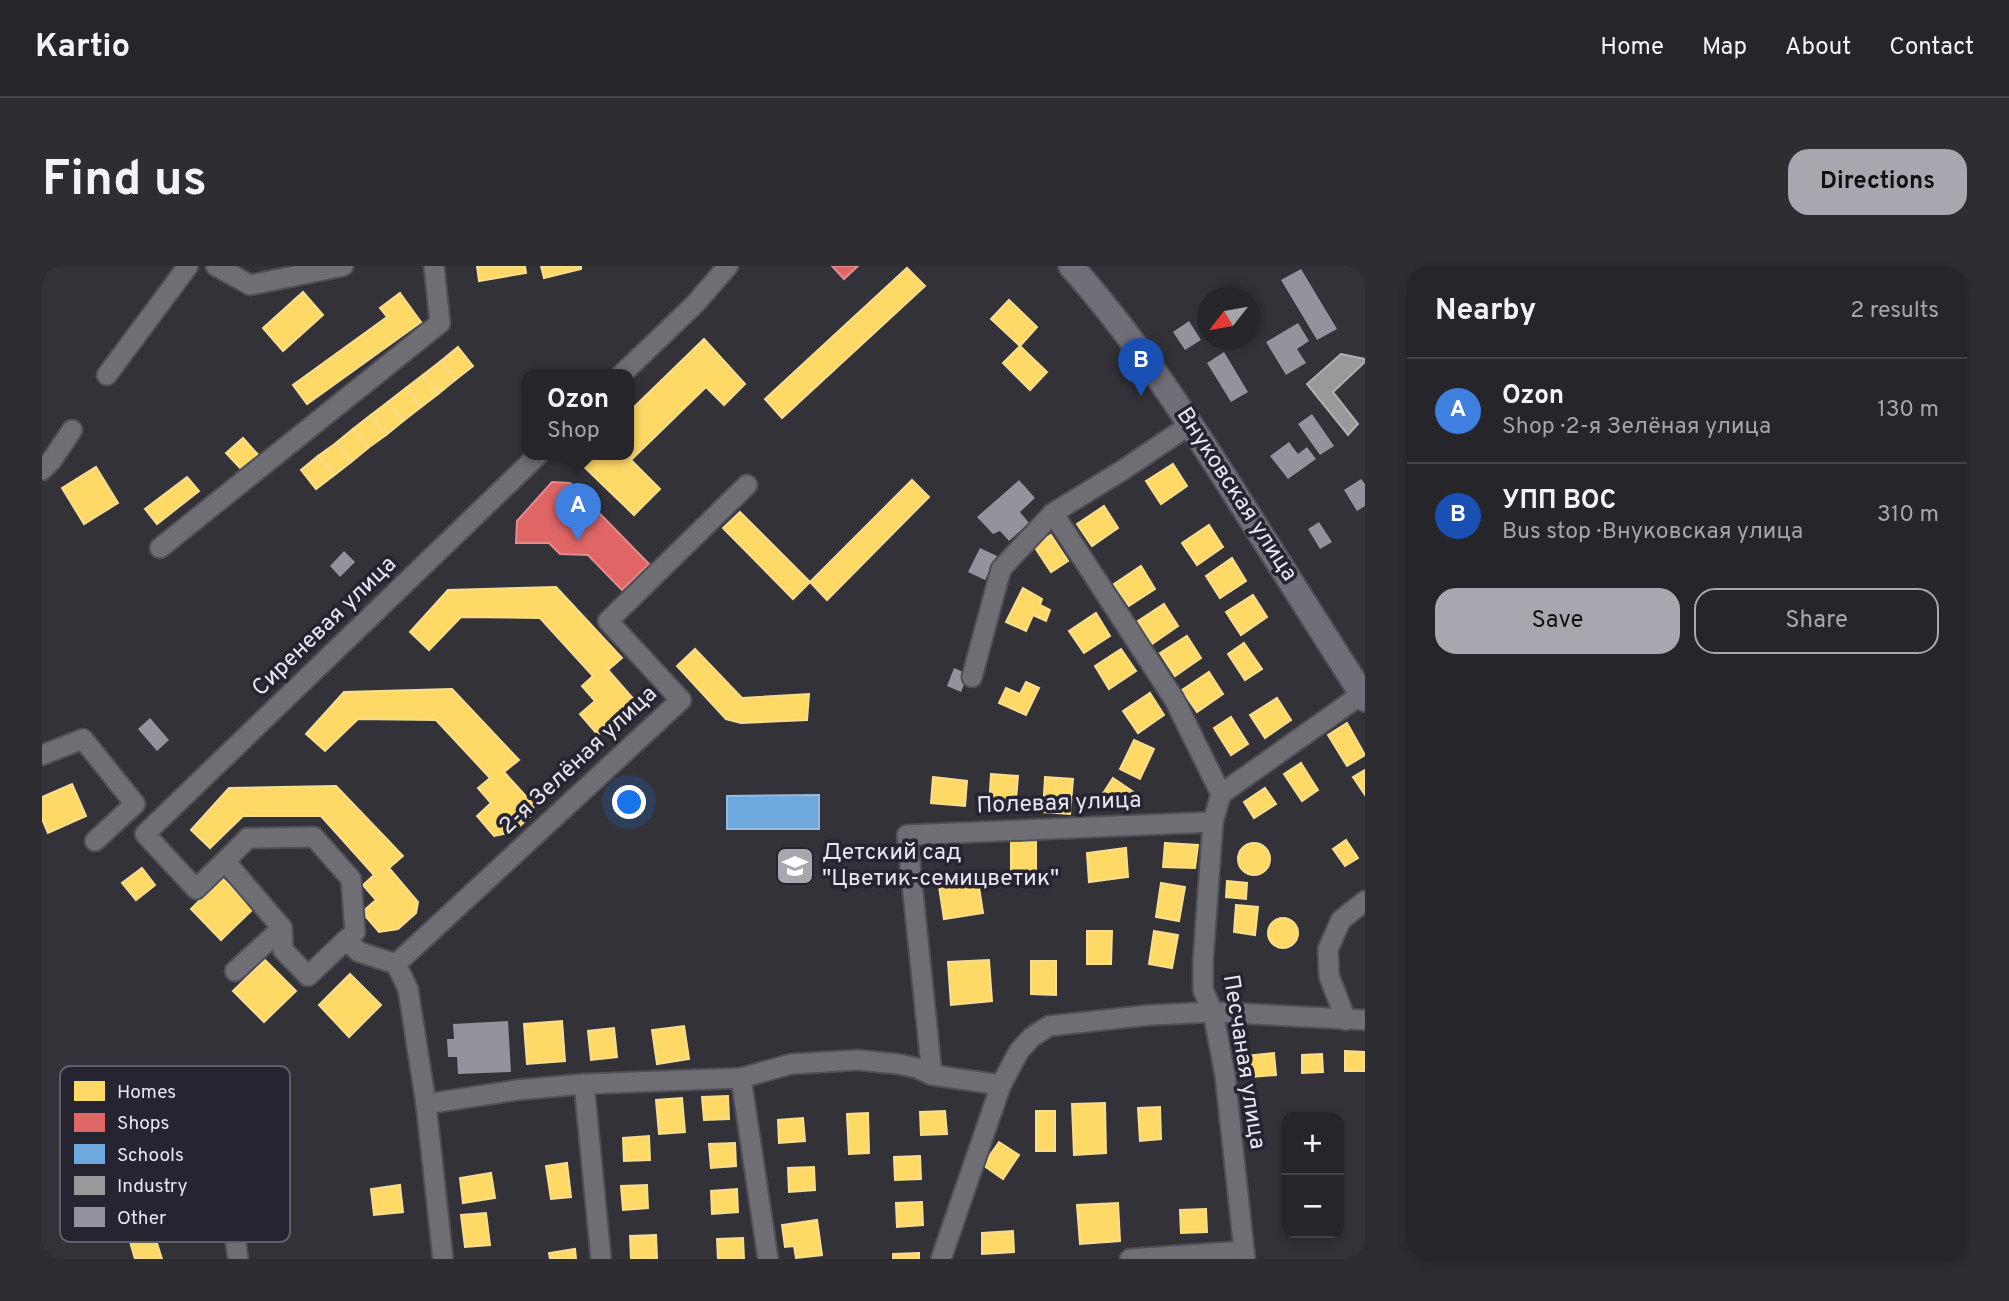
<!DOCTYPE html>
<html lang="en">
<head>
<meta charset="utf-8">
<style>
  :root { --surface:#26262a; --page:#2e2e32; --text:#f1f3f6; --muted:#a4a5a8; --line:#424347; --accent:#a8a7af }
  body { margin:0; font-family:Overpass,sans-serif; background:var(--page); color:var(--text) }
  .controls { position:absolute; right:21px; bottom:21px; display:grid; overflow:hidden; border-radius:14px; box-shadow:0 4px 10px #0003 }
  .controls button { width:63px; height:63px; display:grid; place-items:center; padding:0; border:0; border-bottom:2px solid var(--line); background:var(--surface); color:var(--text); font:35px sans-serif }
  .compass { position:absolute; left:1155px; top:21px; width:63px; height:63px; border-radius:50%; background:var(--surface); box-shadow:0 4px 10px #0003; rotate:239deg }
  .you { position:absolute; left:588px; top:537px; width:24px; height:24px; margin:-18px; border:5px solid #fff; border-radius:50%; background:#1a73e8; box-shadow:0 0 0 10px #1a73e833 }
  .badge { display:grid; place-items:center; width:46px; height:46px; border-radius:50%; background:var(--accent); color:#fff; font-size:23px; font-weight:700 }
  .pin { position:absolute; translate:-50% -58px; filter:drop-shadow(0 2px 4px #0008) }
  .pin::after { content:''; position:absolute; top:37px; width:24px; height:21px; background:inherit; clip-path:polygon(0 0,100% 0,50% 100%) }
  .popup { position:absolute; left:480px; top:103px; width:112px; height:91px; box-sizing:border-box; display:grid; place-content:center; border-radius:14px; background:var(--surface); filter:drop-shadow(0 2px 5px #0005); font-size:23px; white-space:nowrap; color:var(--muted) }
  .popup b { font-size:26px; color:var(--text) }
  .popup::after { content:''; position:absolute; left:50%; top:100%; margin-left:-14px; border:14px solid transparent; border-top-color:var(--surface) }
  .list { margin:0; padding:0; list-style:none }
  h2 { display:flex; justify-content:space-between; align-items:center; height:91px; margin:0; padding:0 28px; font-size:30px }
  h2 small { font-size:23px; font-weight:400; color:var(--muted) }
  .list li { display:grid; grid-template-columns:46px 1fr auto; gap:21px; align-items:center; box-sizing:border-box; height:105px; padding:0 28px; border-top:2px solid var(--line) }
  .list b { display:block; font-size:26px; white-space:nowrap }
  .list p { margin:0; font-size:23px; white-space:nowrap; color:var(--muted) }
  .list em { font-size:23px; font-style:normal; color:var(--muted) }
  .actions { display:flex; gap:14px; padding:21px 28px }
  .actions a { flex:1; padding:16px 0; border:2px solid var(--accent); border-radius:21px; text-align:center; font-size:24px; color:var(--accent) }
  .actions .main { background:var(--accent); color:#111 }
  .map { position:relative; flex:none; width:1323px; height:993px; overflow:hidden; border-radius:21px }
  header { display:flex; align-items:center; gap:42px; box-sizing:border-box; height:98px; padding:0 35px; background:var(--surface); border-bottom:2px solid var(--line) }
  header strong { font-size:33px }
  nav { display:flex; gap:38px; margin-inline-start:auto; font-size:24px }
  .intro { display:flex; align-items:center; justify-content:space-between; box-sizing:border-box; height:168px; padding:0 42px }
  h1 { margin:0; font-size:49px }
  .button { padding:18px 32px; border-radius:21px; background:var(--accent); color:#111; font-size:24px; font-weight:700 }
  main { display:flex; gap:42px; padding:0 42px }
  aside { flex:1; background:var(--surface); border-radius:21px; box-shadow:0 4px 10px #0003 }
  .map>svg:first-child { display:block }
  .homes { fill:#ffd966; stroke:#f8dd8f; stroke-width:2 }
  .shops { fill:#e06666; stroke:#e28c8f; stroke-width:2 }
  .schools { fill:#6fa8dc; stroke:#93bbe2; stroke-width:2 }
  .industry { fill:#999; stroke:#b0b0b3; stroke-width:2 }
  .building { fill:#94929c }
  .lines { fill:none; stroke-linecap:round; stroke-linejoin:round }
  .minor-casing { stroke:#504f55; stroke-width:23 }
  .major-casing { stroke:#504f55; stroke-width:28 }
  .minor { stroke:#6f6e74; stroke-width:19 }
  .major { stroke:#706e78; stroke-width:24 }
  .labels { text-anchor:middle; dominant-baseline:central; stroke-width:7; stroke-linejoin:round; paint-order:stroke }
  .street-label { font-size:23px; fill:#e7e6ef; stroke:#272432 }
  .poi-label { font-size:23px; fill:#e7e6ef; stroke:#272432; text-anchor:start }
  .key { fill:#272432; stroke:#615e6b; stroke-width:2 }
  .key-label { font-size:19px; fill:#e7e6ef }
</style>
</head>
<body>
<header>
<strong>Kartio</strong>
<nav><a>Home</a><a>Map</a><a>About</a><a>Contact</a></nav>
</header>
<div class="intro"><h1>Find us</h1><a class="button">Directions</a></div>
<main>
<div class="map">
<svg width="1323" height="993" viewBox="0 0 1323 993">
  <rect width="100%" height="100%" fill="#333238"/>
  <!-- homes -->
  <g class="homes">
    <polygon points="435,0 483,0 484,7 437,15"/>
    <polygon points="499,0 539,0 539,3 502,12"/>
    <polygon points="865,2 883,20 740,152 723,133"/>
    <polygon points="261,26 281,49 241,85 221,62"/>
    <polygon points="358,27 379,56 265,138 251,119 345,51 338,42"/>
    <polygon points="967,34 995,61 978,80 1005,106 988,124 961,97 978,80 949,53"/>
    <polygon points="662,73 703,118 682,139 664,121 589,194 618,223 592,249 536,195 542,189 587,189 587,146"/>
    <polygon points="416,81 431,100 413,114 399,95"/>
    <polygon points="399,95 413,114 396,128 381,109"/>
    <polygon points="381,109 396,128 379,141 364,122"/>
    <polygon points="364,122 379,141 361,155 346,136"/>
    <polygon points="346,136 361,155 344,169 329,149"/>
    <polygon points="329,149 344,169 326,182 311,163"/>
    <polygon points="311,163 326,182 309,196 294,177"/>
    <polygon points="201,172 219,192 208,202 199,203 184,187"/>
    <polygon points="294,177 309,196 291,210 276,190"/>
    <polygon points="276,190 291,210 274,223 259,204"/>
    <polygon points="1131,198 1145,220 1119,238 1104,215"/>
    <polygon points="54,201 76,237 42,258 20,222"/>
    <polygon points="145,211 157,225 115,258 103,243"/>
    <polygon points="870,214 887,231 785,334 768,316"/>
    <polygon points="1062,240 1076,262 1050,280 1035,258"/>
    <polygon points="698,246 768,316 751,333 681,262"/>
    <polygon points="1167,259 1181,281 1155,299 1140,277"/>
    <polygon points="1009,269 1026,295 1009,306 992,280"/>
    <polygon points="1190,292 1204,315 1178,332 1164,310"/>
    <polygon points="1099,300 1113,323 1087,340 1072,318"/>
    <polygon points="514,321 580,392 566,404 595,437 593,448 575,464 555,468 538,448 553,435 540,420 551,410 498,352 419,351 387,384 368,366 406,324"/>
    <polygon points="981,322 1000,333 998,339 1008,344 1004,355 991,349 984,365 964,356"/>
    <polygon points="1211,329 1225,351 1199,369 1184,346"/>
    <polygon points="1122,338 1136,360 1110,378 1096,355"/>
    <polygon points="1054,347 1068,370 1042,387 1027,365"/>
    <polygon points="1145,370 1159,392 1133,410 1118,387"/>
    <polygon points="1202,377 1220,403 1203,414 1186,388"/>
    <polygon points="653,383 700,432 767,428 765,454 699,457 684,453 635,400"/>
    <polygon points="1079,383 1094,405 1067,423 1053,400"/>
    <polygon points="1167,406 1181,428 1155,446 1140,424"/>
    <polygon points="984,416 997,422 984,449 957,437 964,422 978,428"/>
    <polygon points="410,423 477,494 462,506 492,539 489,550 471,566 452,570 435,550 449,537 436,522 448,512 394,454 316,453 283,485 264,468 302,426"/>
    <polygon points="1108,427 1122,449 1096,467 1081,445"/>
    <polygon points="1235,432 1249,454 1223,472 1208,449"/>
    <polygon points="1189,451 1206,478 1189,489 1172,462"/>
    <polygon points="1305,457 1323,489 1305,500 1286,469"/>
    <polygon points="1092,474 1112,483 1098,513 1078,503"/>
    <polygon points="1259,497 1276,524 1260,535 1242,508"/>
    <polygon points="1323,504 1323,529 1311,511"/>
    <polygon points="949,508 976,510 973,545 947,543"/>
    <polygon points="891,511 925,515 923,540 889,537"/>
    <polygon points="1003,511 1031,513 1028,548 1001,546"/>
    <polygon points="1071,512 1096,529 1084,546 1060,529"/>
    <polygon points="30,518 44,550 6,567 0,553 0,531"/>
    <polygon points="294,520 361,590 347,602 376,636 374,647 356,663 337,666 320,646 334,634 321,619 332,609 279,550 201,550 168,582 149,564 187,522"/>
    <polygon points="1223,522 1234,538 1212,552 1202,536"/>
    <polygon points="1304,574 1316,592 1303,600 1291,583"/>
    <rect x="969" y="575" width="25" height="33"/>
    <circle cx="1212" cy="593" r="16"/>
    <polygon points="1123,577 1156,579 1153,602 1121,601"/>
    <polygon points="1084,582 1086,611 1047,616 1045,587"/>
    <polygon points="100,602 113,619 94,634 80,617"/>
    <polygon points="935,608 941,647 902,653 896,614"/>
    <polygon points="180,612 211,643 179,674 149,643"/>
    <polygon points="1185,615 1205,617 1204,633 1184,631"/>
    <polygon points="1119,617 1143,621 1137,655 1114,651"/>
    <polygon points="1194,639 1216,641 1213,669 1192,666"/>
    <circle cx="1241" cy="667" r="15"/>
    <polygon points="1045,665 1070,665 1069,698 1045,698"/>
    <polygon points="1112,665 1136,669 1130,702 1107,698"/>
    <polygon points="223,694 254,725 222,756 191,725"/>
    <polygon points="947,694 950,735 909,739 906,696"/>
    <polygon points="989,695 1014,695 1014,729 989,728"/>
    <polygon points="308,708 339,739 307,771 277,739"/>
    <polygon points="520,755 523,795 485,798 482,758"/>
    <polygon points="642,760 647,793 615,798 610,764"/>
    <polygon points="572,762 575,791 549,794 546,765"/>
    <polygon points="1303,785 1323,786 1323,805 1303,805"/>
    <polygon points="1232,787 1234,809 1196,812 1194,791"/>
    <polygon points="1280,788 1281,806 1260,807 1260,789"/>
    <polygon points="66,824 76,856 34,870 23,838"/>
    <polygon points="686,830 687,853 662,854 660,831"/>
    <polygon points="640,832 643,866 617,868 614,834"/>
    <polygon points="1063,837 1064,887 1032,889 1030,838"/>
    <polygon points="1118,841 1119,873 1098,875 1096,842"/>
    <polygon points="903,845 905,868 879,869 878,846"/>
    <rect x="994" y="845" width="19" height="40"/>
    <polygon points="826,847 827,887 807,888 805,848"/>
    <polygon points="761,852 763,875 737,877 736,854"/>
    <polygon points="607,870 608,894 582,895 581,872"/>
    <polygon points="957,876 977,889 961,913 941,899"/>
    <polygon points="693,877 694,900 669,902 667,878"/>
    <polygon points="878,890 879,913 853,914 852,891"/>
    <polygon points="525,897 529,931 509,933 504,900"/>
    <polygon points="772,901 773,924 747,926 746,902"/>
    <polygon points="449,907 453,932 421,937 418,912"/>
    <polygon points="358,919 361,946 332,949 329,923"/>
    <polygon points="605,919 606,942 581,944 579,920"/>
    <polygon points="695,923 696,946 670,948 669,925"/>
    <polygon points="880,936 881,959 855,961 854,937"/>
    <polygon points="1076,937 1078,975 1038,978 1035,939"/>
    <polygon points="1164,943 1165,966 1139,967 1138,944"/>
    <polygon points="444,947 448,979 423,981 419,949"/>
    <polygon points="775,954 780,989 754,992 752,980 743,981 740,959"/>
    <polygon points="111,965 120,993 93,993 87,972"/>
    <polygon points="971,965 972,986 940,988 940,967"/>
    <polygon points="614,969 615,992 589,993 588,970"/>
    <polygon points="701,972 702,993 676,993 675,973"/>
    <polygon points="533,983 534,993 508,993 507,987"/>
    <polygon points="877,987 877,993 851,993 851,988"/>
  </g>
  <!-- shops -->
  <g class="shops">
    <polygon points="790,0 816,0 802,13"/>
    <polygon points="510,216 528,217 607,298 580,324 546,289 518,288 507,277 474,277 475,255"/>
  </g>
  <!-- schools -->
  <polygon class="schools" points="777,529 777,563 685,563 685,530"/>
  <!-- industry -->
  <polygon class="industry" points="1299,88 1323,93 1323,96 1291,126 1316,158 1306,169 1265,118"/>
  <!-- building -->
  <g class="building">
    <polygon points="1259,3 1295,63 1275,74 1239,14"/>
    <polygon points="1147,55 1159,74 1143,84 1131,66"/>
    <polygon points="1256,57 1267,75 1255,83 1264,97 1244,109 1224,76"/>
    <polygon points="1182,86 1206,126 1189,136 1165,97"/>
    <polygon points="1270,148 1292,180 1278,189 1256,158"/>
    <polygon points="1247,176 1256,188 1265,181 1274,193 1246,213 1228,190"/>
    <polygon points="1319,213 1323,218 1323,240 1315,245 1302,224"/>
    <polygon points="977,214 993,232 978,246 987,257 967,275 958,265 951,268 935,251"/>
    <polygon points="1277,256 1290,276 1278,283 1266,263"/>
    <polygon points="938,282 955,290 943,314 926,306"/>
    <polygon points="302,285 313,296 298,311 288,300"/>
    <polygon points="912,402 926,408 919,426 905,420"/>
    <polygon points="108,452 127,474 115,485 96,463"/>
    <polygon points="466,755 469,806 416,808 415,791 406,791 405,773 412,773 411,758"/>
    <polygon points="203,850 206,884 187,886 184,852"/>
    <polygon points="77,927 86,955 64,963 57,943 62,942 59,933"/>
  </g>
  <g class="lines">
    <defs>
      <g id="minor">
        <polyline points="174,0 208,19 301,0"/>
        <polyline points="65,109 146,0"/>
        <polyline points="579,109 653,38 686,0"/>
        <polyline points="0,204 10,194 30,164"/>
        <polyline points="1011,247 1132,433 1179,528"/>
        <polyline points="118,282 398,57 392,0"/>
        <polyline points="930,411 959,303 1011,247 1081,204 1149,158"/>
        <polyline points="0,489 41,473 93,538 53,575"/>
        <polyline points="183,595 206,572 272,571 309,613 313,666 304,674"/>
        <polyline points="354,698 317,686 304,674 266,710 241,684 240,662 183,595 154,623 103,568 496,189"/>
        <polyline points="193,705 240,662"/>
        <polyline points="1304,754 1287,710 1286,683 1299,654 1323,635"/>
        <polyline points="890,809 865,569 1171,556"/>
        <polyline points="699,812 726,993"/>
        <polyline points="542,818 559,993"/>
        <polyline points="384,838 475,824 542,818 699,812 749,798 816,794 856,798 875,802 890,809 959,819"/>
        <polyline points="176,848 196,993"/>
        <polyline points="401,993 384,838 366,723 354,698 639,434 566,355 705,219"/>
        <polyline points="899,993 959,819 977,785 990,771 1007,760 1108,749 1171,746 1323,754"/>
        <polyline points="1088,993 1202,985"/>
        <polyline points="1203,993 1183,809 1171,746 1161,724 1161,695 1171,556 1179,528 1320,428"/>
      </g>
      <path id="major" d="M 1029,0 C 1093,72 1145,152 1197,234 C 1239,300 1281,367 1323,433"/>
    </defs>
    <!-- minor casing -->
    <use href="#minor" class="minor-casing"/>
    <!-- major casing -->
    <use href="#major" class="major-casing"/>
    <!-- minor -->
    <use href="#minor" class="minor"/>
    <!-- major -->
    <use href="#major" class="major"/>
  </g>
  <!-- icons -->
  <defs>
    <symbol id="school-square" viewBox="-11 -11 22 22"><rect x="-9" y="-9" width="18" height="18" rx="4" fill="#a8a7af" stroke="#272432"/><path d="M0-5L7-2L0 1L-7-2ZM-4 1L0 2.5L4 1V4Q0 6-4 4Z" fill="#fff"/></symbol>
  </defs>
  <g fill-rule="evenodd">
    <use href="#school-square" x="731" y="578" width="44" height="44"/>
  </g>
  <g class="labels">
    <!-- street labels -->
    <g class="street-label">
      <text transform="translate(1194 229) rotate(57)">Внуковская улица</text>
      <text transform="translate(283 361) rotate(-44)">Сиреневая улица</text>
      <text transform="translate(537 495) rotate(-43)">2-я Зелёная улица</text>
      <text transform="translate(1017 538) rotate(-2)">Полевая улица</text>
      <text transform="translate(1201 796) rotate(81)">Песчаная улица</text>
    </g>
    <!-- poi labels -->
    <g class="poi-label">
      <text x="780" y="587">Детский сад<tspan x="780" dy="26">"Цветик-семицветик"</tspan></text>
    </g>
  </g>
  <!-- legend -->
  <rect x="18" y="800" width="230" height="176" rx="10" class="key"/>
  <rect x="32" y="815" width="31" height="20" fill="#ffd966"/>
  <rect x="32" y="847" width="31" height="19" fill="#e06666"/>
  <rect x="32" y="878" width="31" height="20" fill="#6fa8dc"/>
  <rect x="32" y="910" width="31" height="19" fill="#999"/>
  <rect x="32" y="941" width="31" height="20" fill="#94929c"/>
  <g class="key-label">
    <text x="75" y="832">Homes</text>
    <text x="75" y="863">Shops</text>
    <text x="75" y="895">Schools</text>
    <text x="75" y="926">Industry</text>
    <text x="75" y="958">Other</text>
  </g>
</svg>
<div class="controls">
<button>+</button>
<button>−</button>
</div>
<svg class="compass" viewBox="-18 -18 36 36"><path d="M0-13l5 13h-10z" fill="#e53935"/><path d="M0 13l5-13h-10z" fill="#a4a5a8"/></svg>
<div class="you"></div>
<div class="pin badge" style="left:536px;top:275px;background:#3f7fe0">A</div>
<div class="popup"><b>Ozon</b>Shop</div>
<div class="pin badge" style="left:1099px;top:130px;background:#1a4fb4">B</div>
</div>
<aside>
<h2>Nearby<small>2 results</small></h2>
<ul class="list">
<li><span class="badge" style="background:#3f7fe0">A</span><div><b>Ozon</b><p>Shop · 2-я Зелёная улица</p></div><em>130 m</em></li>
<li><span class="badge" style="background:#1a4fb4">B</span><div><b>УПП ВОС</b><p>Bus stop · Внуковская улица</p></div><em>310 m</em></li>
</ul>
<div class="actions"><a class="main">Save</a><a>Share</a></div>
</aside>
</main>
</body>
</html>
